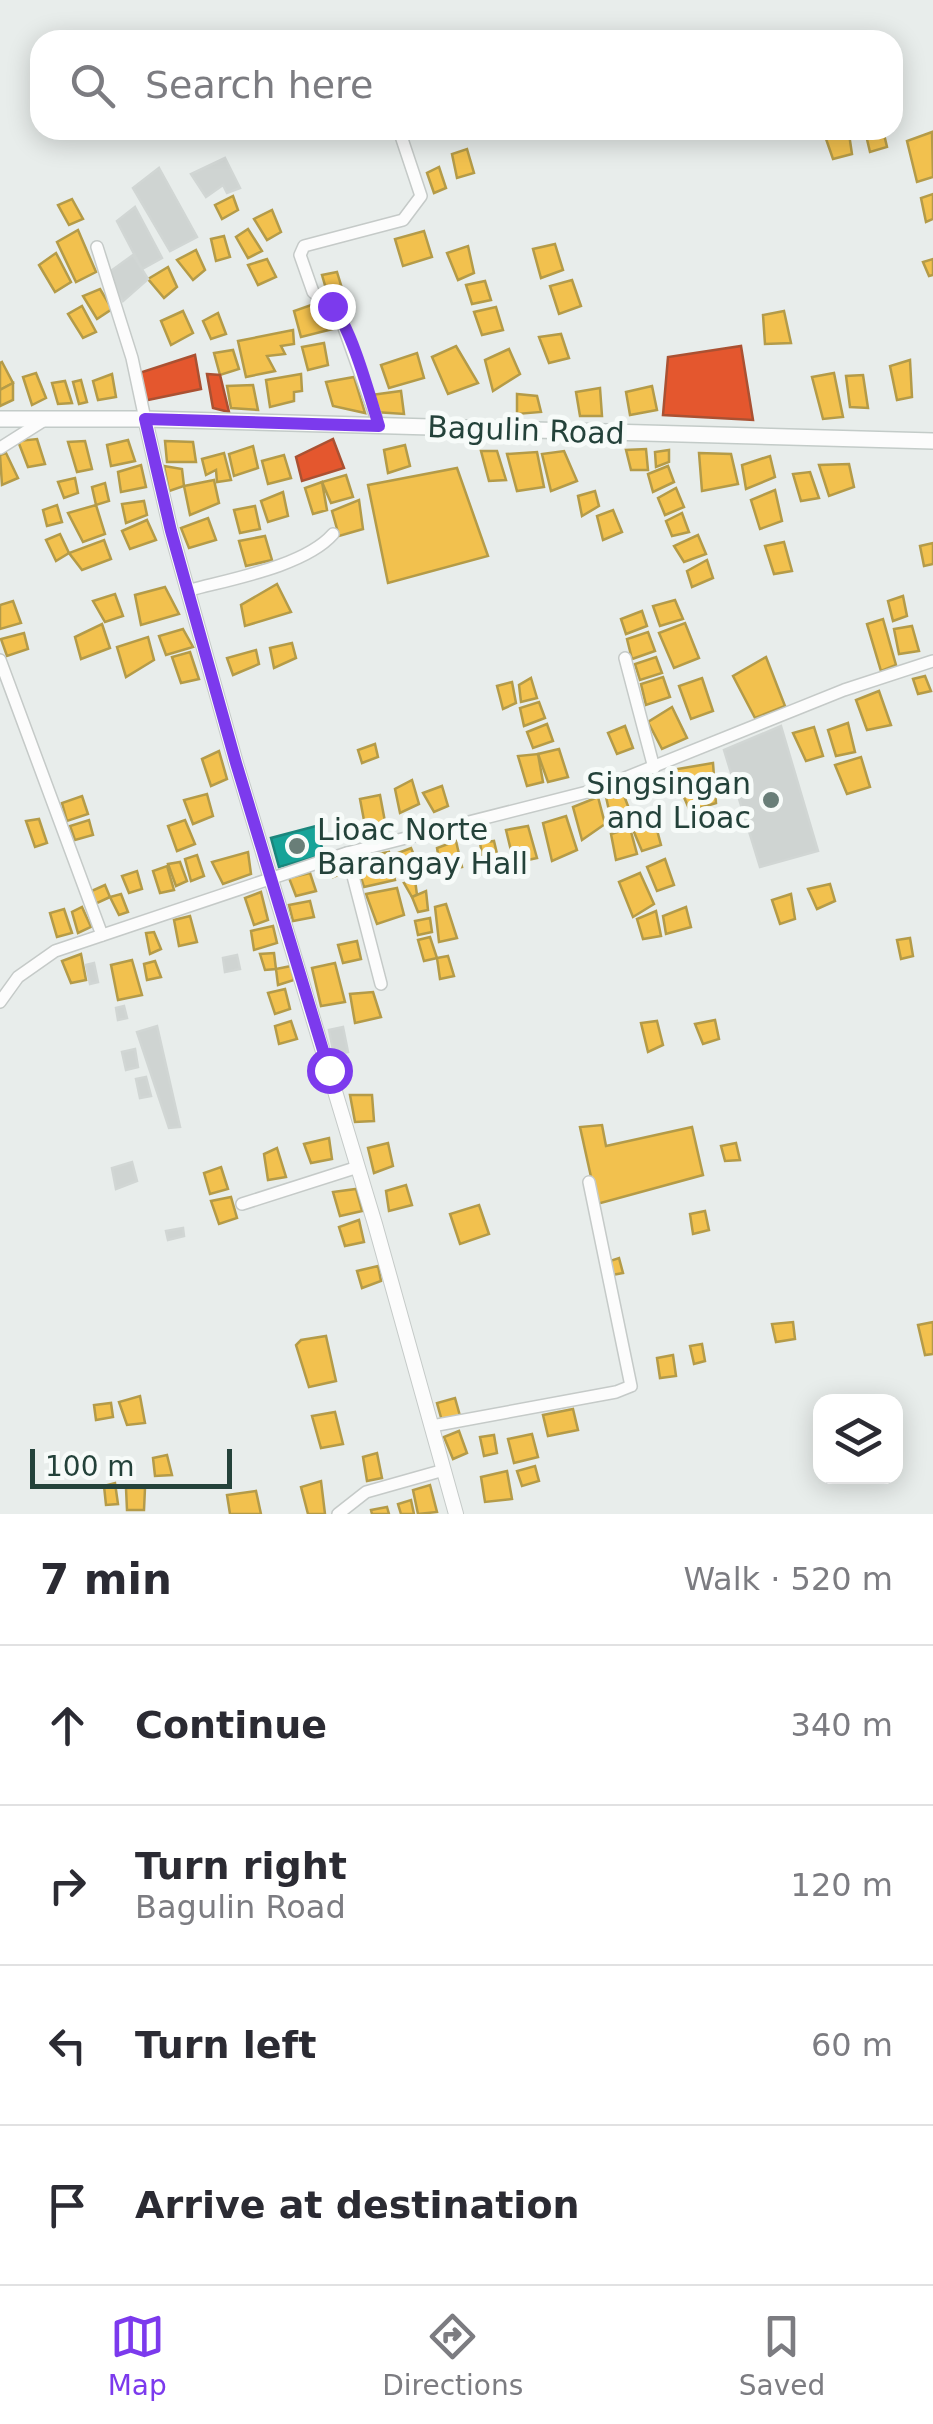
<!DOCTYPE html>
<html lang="en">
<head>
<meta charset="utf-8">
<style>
  :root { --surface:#fff; --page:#f2f2f3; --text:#2b2b33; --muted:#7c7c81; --line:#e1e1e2; --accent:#7c3aed }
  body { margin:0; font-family:"DejaVu Sans",sans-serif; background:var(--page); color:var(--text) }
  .controls { position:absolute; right:30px; bottom:30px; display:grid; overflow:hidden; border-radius:20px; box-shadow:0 5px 25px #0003 }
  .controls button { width:90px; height:90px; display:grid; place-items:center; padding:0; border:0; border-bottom:2px solid var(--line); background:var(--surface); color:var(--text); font:50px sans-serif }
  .scale { position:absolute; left:30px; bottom:25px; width:202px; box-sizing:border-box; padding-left:10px; border:5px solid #24423a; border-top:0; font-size:28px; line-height:35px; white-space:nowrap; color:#24423a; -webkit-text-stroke:8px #f7fbf9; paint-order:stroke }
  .stop { position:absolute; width:30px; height:30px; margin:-22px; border:8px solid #7c3aed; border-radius:50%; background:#fff }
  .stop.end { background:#7c3aed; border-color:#fff; box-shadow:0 2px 10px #0008 }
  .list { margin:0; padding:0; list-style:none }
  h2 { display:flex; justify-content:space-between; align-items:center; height:130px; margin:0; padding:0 40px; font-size:42px }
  h2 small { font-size:32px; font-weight:400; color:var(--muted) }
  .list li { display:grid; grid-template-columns:65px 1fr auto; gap:30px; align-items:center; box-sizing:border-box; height:160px; padding:0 40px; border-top:2px solid var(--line) }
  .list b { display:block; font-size:38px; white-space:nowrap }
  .list p { margin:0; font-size:32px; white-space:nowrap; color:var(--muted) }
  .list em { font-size:32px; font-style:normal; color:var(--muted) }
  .icon { flex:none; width:55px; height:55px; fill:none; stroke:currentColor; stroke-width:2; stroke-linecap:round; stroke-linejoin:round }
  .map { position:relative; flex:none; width:933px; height:1514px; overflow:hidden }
  .search { position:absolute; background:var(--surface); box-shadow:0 5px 25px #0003; left:30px; right:30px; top:30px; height:110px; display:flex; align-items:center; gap:25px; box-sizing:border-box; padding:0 35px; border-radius:30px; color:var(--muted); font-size:38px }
  .sheet { height:770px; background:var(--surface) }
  nav { display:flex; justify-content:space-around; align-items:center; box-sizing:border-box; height:140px; border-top:2px solid var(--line); background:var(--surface); font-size:28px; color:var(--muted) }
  nav a { display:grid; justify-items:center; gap:5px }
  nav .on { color:var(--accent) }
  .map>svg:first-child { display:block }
  .homes { fill:#f2c14e; stroke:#b49b48; stroke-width:2.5 }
  .shops { fill:#e4572e; stroke:#aa5132; stroke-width:2.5 }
  .public { fill:#17a398; stroke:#1b867c; stroke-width:2.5 }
  .building { fill:#cfd4d2; stroke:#d1d6d4; stroke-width:2.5 }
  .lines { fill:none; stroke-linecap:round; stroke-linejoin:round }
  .minor-casing { stroke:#c5cac8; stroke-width:14 }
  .tertiary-casing { stroke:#c5cac8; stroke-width:16 }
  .secondary-casing { stroke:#c3cbc8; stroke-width:18 }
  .minor { stroke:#fcfcfc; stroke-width:11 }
  .tertiary { stroke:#fcfcfc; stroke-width:14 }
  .secondary { stroke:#fcfcfc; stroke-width:15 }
  .route { stroke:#7c3aed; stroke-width:12 }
  .poi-dot { fill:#697e78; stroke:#f7fbf9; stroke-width:4 }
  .labels { text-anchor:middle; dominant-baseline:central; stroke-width:10; stroke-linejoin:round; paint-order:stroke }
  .street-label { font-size:30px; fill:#24423a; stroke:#f7fbf9 }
  .poi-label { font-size:30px; fill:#24423a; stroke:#f7fbf9; text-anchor:end }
</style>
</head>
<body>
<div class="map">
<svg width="933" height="1514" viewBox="0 0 933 1514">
  <rect width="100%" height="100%" fill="#e8edeb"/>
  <!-- homes -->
  <g class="homes">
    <polygon points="883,130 887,147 870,152 865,131"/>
    <polygon points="932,132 933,177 917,182 907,141"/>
    <polygon points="849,134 852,154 833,159 826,139"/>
    <polygon points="467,149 474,173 457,178 452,154"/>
    <polygon points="439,167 446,188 434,193 427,173"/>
    <polygon points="933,194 933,219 926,222 921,198"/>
    <polygon points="233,196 238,210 222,219 215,205"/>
    <polygon points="72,199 83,219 69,225 58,205"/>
    <polygon points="272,210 281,232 267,240 254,219"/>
    <polygon points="248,229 262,251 248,258 236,237"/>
    <polygon points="78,230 96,272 76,282 57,242"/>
    <polygon points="424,231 432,257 403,266 395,239"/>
    <polygon points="224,236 230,257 216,261 211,239"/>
    <polygon points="555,244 563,270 541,278 533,249"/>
    <polygon points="468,246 474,273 458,280 447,253"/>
    <polygon points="196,250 205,270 193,280 177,260"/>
    <polygon points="56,253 71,282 55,292 39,265"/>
    <polygon points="267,259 276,277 258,285 248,265"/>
    <polygon points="933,259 933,275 929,276 923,262"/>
    <polygon points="168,267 177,287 164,298 148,279"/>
    <polygon points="337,272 344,295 329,299 322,275"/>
    <polygon points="572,280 581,306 559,314 550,286"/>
    <polygon points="485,281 491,300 472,304 466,285"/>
    <polygon points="100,289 112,309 97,319 83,296"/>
    <polygon points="317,303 333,329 301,337 294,311"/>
    <polygon points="82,306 96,332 83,338 68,314"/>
    <polygon points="496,307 503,330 482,335 474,312"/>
    <polygon points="183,311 193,333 171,345 161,321"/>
    <polygon points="784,311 791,343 765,344 763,315"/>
    <polygon points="218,313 226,334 211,339 203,321"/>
    <polygon points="293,330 294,344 281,346 285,354 267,356 275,371 246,377 238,341"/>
    <polygon points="561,334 569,358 549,363 539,337"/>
    <polygon points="324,343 328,365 308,370 302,347"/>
    <polygon points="456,346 478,383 448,394 432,357"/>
    <polygon points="509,349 520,374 493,391 485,360"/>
    <polygon points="233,350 239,369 220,375 214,353"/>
    <polygon points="417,353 424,378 389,388 381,365"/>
    <polygon points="910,360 912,397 897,400 890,366"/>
    <polygon points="2,362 13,383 0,390 0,363"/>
    <polygon points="36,373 46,398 32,405 23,377"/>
    <polygon points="834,373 843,417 823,419 812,377"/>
    <polygon points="112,374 116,397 98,400 93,381"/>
    <polygon points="301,374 302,391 294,392 294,401 270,407 266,380"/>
    <polygon points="863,375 868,408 850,407 846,376"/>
    <polygon points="354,377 365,413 333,406 326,382"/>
    <polygon points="81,380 87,402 79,404 73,382"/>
    <polygon points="65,381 72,403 58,404 52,383"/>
    <polygon points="13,383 13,400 0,406 0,390"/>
    <polygon points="253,385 258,410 231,408 227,386"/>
    <polygon points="652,386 657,410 630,415 626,392"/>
    <polygon points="600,388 602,416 580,416 576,392"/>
    <polygon points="401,391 404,414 375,412 371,395"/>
    <polygon points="517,394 537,396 541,412 517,414"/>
    <polygon points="37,439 45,464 28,467 18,441"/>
    <polygon points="128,440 135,461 111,466 107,445"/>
    <polygon points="85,441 92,469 77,472 68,442"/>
    <polygon points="165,441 193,442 196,462 167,462"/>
    <polygon points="405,445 410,466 388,473 384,450"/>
    <polygon points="253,446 258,468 234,476 229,454"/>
    <polygon points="646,449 648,470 631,470 626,450"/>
    <polygon points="669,450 669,462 656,467 655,452"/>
    <polygon points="481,451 497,451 506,480 489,481"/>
    <polygon points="564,451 577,481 551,491 542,454"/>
    <polygon points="537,452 544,487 517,491 507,454"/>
    <polygon points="6,453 18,478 2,485 0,455"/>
    <polygon points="224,453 231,480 217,482 216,470 206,475 202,459"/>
    <polygon points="699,453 731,454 738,484 702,491"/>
    <polygon points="284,455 291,478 268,484 262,461"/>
    <polygon points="770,456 775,477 746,489 742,465"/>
    <polygon points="849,464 854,487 829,496 819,465"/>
    <polygon points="141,465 146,487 121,492 118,472"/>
    <polygon points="164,466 182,469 184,486 169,491"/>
    <polygon points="668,466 674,482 653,492 648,474"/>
    <polygon points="457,468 488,556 388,583 368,485"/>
    <polygon points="810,472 819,498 801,501 793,474"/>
    <polygon points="346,475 353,497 331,503 322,482"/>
    <polygon points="75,478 78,493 64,498 58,482"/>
    <polygon points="214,480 219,503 190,515 184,486"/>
    <polygon points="322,482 327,510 313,514 305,488"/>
    <polygon points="105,483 109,501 96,505 92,487"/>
    <polygon points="676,488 684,507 665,515 658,498"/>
    <polygon points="775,490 782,521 760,529 751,500"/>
    <polygon points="595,491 599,506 582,516 578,496"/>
    <polygon points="283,492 288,516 268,522 261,501"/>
    <polygon points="359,500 363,529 339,536 332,511"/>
    <polygon points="144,501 147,515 126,523 122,504"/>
    <polygon points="57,505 62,522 47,526 43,510"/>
    <polygon points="96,505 105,534 83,542 68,513"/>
    <polygon points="255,506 260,529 240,533 234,510"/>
    <polygon points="613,510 622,532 603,540 597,516"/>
    <polygon points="682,513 689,532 672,536 666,521"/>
    <polygon points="208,518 216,540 189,548 181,528"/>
    <polygon points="147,520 156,540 130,549 122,531"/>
    <polygon points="60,534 69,553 56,561 46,540"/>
    <polygon points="698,535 706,554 684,562 674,546"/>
    <polygon points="265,536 272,560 246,566 239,541"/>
    <polygon points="104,540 111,559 82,570 69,553"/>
    <polygon points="784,542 792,571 774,574 765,546"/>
    <polygon points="933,543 933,564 924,566 920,546"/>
    <polygon points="707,560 713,578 692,587 687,571"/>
    <polygon points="277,584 291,612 245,626 241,605"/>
    <polygon points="165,587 179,614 141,625 135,595"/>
    <polygon points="115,594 123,616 105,622 93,601"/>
    <polygon points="903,596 907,616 893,621 888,601"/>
    <polygon points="675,600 683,619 660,626 653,606"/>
    <polygon points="13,601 21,623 0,629 0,605"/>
    <polygon points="642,611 647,626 626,634 621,619"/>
    <polygon points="883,619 896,665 881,671 867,624"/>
    <polygon points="685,623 699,658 674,668 659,633"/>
    <polygon points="102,624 110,648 81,659 75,637"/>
    <polygon points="912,626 919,651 899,654 894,629"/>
    <polygon points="183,629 193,647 166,655 159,636"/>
    <polygon points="648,632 655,651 632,659 627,639"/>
    <polygon points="24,633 28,649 7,656 1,639"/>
    <polygon points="148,637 154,660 126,677 117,647"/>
    <polygon points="292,643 296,658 274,668 270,648"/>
    <polygon points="256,650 259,664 233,675 227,658"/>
    <polygon points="190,652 199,679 181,683 172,657"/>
    <polygon points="656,657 662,673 640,680 635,664"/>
    <polygon points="766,657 785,706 755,718 733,676"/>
    <polygon points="925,676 931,691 918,694 913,679"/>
    <polygon points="663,677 670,697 646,705 641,684"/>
    <polygon points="531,678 537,698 521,702 519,685"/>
    <polygon points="702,678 713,711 691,719 679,686"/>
    <polygon points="512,682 516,703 503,709 497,686"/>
    <polygon points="879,691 891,725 867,730 856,700"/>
    <polygon points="539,702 545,718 524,726 520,708"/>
    <polygon points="672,707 687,738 662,749 648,722"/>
    <polygon points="848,723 855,752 836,756 828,730"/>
    <polygon points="547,724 553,741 533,748 527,732"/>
    <polygon points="625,726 633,748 617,754 608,733"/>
    <polygon points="814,727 823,756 806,761 793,733"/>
    <polygon points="375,744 378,757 362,763 358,750"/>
    <polygon points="559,749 568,777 548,782 538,754"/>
    <polygon points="219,751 227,779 211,786 202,759"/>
    <polygon points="538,754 543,782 527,786 518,756"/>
    <polygon points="861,757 870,787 847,794 835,765"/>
    <polygon points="713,763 716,803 690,811 672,770"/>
    <polygon points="412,780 419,804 400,813 395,789"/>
    <polygon points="442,786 448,806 434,812 423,793"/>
    <polygon points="623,793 631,814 612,824 606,797"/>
    <polygon points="207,794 213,816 193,824 184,800"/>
    <polygon points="380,795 386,827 366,831 360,799"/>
    <polygon points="82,796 88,814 67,821 62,803"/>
    <polygon points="598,797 605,824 582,840 573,807"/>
    <polygon points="566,816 577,850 552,861 543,823"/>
    <polygon points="39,819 47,843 35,847 26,821"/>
    <polygon points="654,819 661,845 642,851 631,825"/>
    <polygon points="89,820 93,835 75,840 70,826"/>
    <polygon points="185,820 195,844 177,851 168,826"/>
    <polygon points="528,826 537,858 514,863 506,830"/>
    <polygon points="630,828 637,854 616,860 611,834"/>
    <polygon points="456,841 462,867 441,871 437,848"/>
    <polygon points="494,841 499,862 484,865 480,843"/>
    <polygon points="411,848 421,872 406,876 398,853"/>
    <polygon points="248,852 251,874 223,884 212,862"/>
    <polygon points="389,852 395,880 364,887 355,858"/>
    <polygon points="197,855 204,876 191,881 185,859"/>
    <polygon points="665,859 674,885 657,891 647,867"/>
    <polygon points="343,861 346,872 333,877 330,865"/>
    <polygon points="180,862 187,881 176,886 168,864"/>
    <polygon points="167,866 174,890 160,893 153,871"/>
    <polygon points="137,871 142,889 129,893 122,876"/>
    <polygon points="310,873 316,891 296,896 289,878"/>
    <polygon points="640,873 654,904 633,917 619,882"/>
    <polygon points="415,880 417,895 412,897 404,883"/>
    <polygon points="830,884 835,901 817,909 808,889"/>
    <polygon points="105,885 110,897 95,904 87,893"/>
    <polygon points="397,888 404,915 377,924 366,894"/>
    <polygon points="426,891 428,910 418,912 412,897"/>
    <polygon points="261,892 268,920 254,925 245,898"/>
    <polygon points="121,894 128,912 119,915 110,897"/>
    <polygon points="791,894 795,919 780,924 772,900"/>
    <polygon points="310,901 314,917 293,921 289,905"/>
    <polygon points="446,904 457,938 439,942 435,907"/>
    <polygon points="82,907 91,927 78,933 72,912"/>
    <polygon points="686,907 691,927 666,934 663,916"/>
    <polygon points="64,909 72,933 57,937 50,913"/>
    <polygon points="656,911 661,936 643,939 637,919"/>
    <polygon points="190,916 197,942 179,946 174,920"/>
    <polygon points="430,918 432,932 418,935 415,921"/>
    <polygon points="273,926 277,943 254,950 251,931"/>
    <polygon points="154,932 161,949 150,954 146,933"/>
    <polygon points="430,937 437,958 424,961 418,940"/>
    <polygon points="910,938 913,956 901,959 897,940"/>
    <polygon points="357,941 361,959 343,963 338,945"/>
    <polygon points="274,953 276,969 265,970 260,954"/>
    <polygon points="81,954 86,980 71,983 62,961"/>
    <polygon points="448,956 454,976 440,979 437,958"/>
    <polygon points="132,960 142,995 118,1000 111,965"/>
    <polygon points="155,961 161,977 147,980 144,964"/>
    <polygon points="335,963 345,1002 321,1006 312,968"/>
    <polygon points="291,966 294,980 278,985 276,969"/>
    <polygon points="285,989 290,1009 275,1014 268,993"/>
    <polygon points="373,992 381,1017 355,1023 350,994"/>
    <polygon points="715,1020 719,1039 703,1044 695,1024"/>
    <polygon points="291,1021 297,1039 279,1044 275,1026"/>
    <polygon points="657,1021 663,1045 648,1052 641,1023"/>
    <polygon points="350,1095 372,1095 374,1121 355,1122"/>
    <polygon points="602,1125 606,1146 692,1127 703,1175 597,1204 580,1127"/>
    <polygon points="329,1138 332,1159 311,1163 304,1144"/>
    <polygon points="388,1143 393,1166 374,1173 368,1148"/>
    <polygon points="736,1143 740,1160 725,1161 721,1146"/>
    <polygon points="277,1148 286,1177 268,1180 264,1154"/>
    <polygon points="221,1167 228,1189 210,1194 204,1173"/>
    <polygon points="406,1185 412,1205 389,1211 386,1191"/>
    <polygon points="356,1189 362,1211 340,1216 333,1192"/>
    <polygon points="231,1197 237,1218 219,1224 211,1201"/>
    <polygon points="479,1205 489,1234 460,1244 450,1214"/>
    <polygon points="705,1211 709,1230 693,1234 690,1214"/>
    <polygon points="359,1220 364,1242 345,1246 339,1227"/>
    <polygon points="619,1258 623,1273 612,1275 607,1262"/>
    <polygon points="378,1266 381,1281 362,1288 357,1271"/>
    <polygon points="793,1322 795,1339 776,1342 772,1324"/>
    <polygon points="933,1322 933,1354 925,1355 918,1325"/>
    <polygon points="326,1336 336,1381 309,1387 296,1345 301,1340"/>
    <polygon points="702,1344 705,1361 694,1364 690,1346"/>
    <polygon points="673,1355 676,1376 660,1378 657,1358"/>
    <polygon points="140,1396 145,1423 127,1425 119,1402"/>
    <polygon points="455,1398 460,1416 442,1421 437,1403"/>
    <polygon points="111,1403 113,1417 96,1420 94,1405"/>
    <polygon points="573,1409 578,1430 548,1436 543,1415"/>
    <polygon points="335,1412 343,1444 321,1448 312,1416"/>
    <polygon points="459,1431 467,1453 453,1459 444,1437"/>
    <polygon points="532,1434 538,1457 514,1463 508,1439"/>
    <polygon points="494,1435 497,1453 484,1456 480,1437"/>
    <polygon points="377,1453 382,1478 367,1481 363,1457"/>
    <polygon points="167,1455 172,1475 155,1476 153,1458"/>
    <polygon points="535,1466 539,1481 522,1486 517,1471"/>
    <polygon points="507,1471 512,1499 485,1502 481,1477"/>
    <polygon points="321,1481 325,1514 308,1514 301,1487"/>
    <polygon points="115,1483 118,1504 106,1505 104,1486"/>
    <polygon points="430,1485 437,1512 418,1514 413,1490"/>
    <polygon points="126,1488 145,1488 144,1510 127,1510"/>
    <polygon points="256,1491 261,1514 230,1514 227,1495"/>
    <polygon points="411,1500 414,1514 401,1514 398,1504"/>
    <polygon points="387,1507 389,1514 372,1514 371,1510"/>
  </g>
  <!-- shops -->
  <g class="shops">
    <polygon points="741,346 753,420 663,415 668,357"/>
    <polygon points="195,355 201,389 143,401 136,374"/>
    <polygon points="207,374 220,375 229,412 213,408"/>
    <polygon points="333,439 344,468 302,481 296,457"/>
  </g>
  <!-- public -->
  <polygon class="public" points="316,826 324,855 279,867 271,838"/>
  <!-- building -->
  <g class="building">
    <polygon points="225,158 240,188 227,193 223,185 206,197 191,174"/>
    <polygon points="159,168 197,237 170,251 133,188"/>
    <polygon points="135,207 162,258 142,269 117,221"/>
    <polygon points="133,255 148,279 123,301 108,273"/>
    <polygon points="781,726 818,851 760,867 724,750"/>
    <polygon points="237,955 240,969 225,972 223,958"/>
    <polygon points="94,963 98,982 90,984 86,965"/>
    <polygon points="124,1006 127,1018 118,1020 116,1008"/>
    <polygon points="157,1026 180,1127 169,1128 137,1032"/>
    <polygon points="343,1027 348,1052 334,1055 329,1030"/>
    <polygon points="135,1049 138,1067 126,1070 122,1052"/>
    <polygon points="146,1077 151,1096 140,1098 136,1079"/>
    <polygon points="132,1162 137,1181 116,1189 112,1168"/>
    <polygon points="183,1228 184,1236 168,1240 166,1231"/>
  </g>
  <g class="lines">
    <defs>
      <g id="minor">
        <polyline points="97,247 132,358 145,419"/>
        <polyline points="379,426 339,314 313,292 300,255 304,246 403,220 421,196 399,130"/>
        <polyline points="0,448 46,419"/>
        <path d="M 190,590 C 231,579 305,566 333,534"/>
        <polyline points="625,658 654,768"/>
        <polyline points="0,660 102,935"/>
        <polyline points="347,853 381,984"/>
        <polyline points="0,1002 18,977 55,951 347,853 595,790 844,690 933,661"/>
        <polyline points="242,1204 358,1167"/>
        <polyline points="432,1426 616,1392 631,1386 589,1182"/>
        <polyline points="338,1514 366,1492 444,1470"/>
      </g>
      <polyline id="tertiary" points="145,419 171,531 236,763 375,1224 456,1514"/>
      <polyline id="secondary" points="0,419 145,419 933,441"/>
    </defs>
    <!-- minor casing -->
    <use href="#minor" class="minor-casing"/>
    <!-- tertiary casing -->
    <use href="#tertiary" class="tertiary-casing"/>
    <!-- secondary casing -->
    <use href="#secondary" class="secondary-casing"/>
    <!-- minor -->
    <use href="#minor" class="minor"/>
    <!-- tertiary -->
    <use href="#tertiary" class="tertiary"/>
    <!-- secondary -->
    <use href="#secondary" class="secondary"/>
  </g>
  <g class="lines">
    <!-- route -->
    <path class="route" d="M 329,1070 L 236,763 L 171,531 L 145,419 L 379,426 C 370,397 351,326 332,306"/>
  </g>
  <!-- markers -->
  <g class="poi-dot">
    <circle cx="771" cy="800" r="10"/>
    <circle cx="297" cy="846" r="10"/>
  </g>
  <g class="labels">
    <!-- street labels -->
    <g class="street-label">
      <text transform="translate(526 430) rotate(2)">Bagulin Road</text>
    </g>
    <!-- poi labels -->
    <g class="poi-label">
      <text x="751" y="783">Singsingan<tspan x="751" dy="34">and Lioac</tspan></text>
      <text x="317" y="829" text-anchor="start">Lioac Norte<tspan x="317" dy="34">Barangay Hall</tspan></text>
    </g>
  </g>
</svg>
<div class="controls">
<button><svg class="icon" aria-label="layers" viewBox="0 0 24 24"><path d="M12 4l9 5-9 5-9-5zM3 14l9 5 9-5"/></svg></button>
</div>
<div class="scale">100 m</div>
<div class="stop" style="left:329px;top:1070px"></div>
<div class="stop end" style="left:332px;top:306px"></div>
<div class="search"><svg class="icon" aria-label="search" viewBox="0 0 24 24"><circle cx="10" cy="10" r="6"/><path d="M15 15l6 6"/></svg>Search here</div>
</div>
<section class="sheet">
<h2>7 min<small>Walk · 520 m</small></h2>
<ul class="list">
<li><svg class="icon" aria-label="ahead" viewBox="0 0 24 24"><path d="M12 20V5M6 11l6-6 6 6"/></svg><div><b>Continue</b></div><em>340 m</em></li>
<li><svg class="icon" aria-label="right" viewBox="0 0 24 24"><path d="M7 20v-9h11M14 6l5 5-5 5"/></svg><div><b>Turn right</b><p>Bagulin Road</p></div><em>120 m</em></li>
<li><svg class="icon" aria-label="left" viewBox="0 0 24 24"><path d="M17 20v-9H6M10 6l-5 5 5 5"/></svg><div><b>Turn left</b></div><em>60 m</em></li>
<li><svg class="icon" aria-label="arrive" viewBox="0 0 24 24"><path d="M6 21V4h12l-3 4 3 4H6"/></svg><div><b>Arrive at destination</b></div></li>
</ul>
</section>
<nav>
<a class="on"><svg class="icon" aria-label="map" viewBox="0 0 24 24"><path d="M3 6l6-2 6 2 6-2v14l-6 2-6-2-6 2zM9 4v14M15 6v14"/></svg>Map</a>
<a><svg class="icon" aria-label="directions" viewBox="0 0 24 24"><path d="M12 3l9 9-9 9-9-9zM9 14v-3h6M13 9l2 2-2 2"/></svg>Directions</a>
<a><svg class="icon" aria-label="saved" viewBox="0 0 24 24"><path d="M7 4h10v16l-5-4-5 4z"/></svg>Saved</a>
</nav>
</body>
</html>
